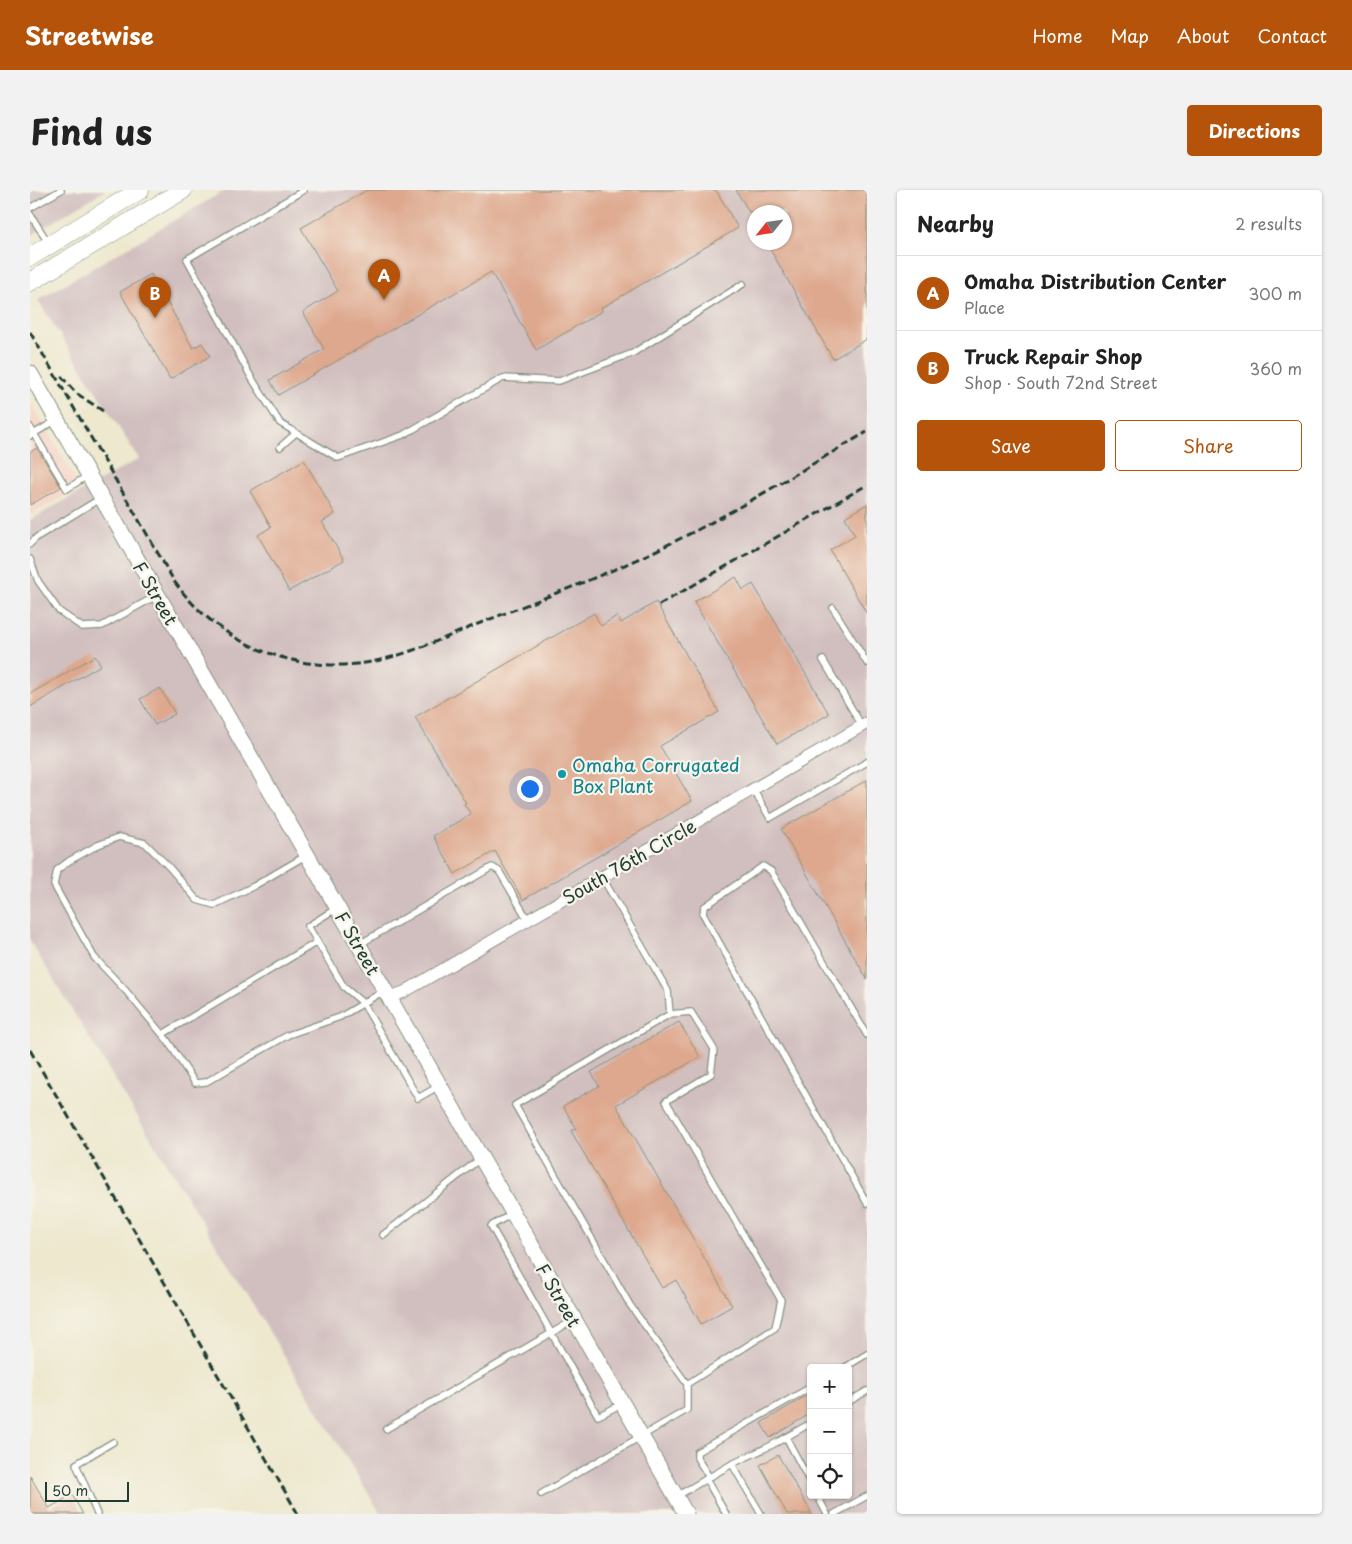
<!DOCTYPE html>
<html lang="en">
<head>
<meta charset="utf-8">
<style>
  :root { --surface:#fff; --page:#f2f2f2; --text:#222; --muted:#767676; --line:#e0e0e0; --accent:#b45309 }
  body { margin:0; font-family:"Playpen Sans",sans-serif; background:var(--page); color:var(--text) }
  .controls { position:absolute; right:15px; bottom:15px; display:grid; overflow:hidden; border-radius:5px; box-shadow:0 1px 4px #0004 }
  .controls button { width:45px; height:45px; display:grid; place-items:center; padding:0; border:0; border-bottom:1px solid var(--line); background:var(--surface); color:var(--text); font:25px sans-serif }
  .compass { position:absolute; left:717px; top:15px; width:45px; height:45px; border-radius:50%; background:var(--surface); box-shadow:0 1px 4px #0004; rotate:240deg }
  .scale { position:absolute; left:15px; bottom:12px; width:84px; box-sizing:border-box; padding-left:5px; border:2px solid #1f3d34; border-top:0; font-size:14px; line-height:18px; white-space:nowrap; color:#1f3d34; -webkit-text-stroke:4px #f7f3e8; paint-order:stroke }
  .you { position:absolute; left:499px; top:598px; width:18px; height:18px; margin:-12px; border:4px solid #fff; border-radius:50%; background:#1a73e8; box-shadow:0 0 0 8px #1a73e833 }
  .badge { display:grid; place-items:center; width:32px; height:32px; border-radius:50%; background:var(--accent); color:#fff; font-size:16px; font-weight:700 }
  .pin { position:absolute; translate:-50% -41px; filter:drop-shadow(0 1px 2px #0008) }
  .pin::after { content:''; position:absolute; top:26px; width:18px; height:15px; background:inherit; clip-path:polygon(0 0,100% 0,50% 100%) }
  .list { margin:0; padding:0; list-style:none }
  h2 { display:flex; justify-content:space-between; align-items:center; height:65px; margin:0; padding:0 20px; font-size:21px }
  h2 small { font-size:16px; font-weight:400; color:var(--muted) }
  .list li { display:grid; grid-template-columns:32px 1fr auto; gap:15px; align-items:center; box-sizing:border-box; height:75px; padding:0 20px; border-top:1px solid var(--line) }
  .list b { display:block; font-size:19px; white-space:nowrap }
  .list p { margin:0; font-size:16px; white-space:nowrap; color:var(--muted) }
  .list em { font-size:16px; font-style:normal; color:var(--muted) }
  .actions { display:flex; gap:10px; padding:15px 20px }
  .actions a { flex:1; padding:11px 0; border:1px solid var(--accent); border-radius:5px; text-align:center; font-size:18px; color:var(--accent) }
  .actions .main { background:var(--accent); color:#fff }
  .icon { flex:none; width:28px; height:28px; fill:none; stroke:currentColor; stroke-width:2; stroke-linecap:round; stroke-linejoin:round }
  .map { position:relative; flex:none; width:837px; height:1324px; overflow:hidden; border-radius:5px }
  header { display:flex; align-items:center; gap:30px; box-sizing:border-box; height:70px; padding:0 25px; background:var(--accent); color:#fff }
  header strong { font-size:24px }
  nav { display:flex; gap:28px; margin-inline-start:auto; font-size:18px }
  .intro { display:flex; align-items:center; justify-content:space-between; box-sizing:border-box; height:120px; padding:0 30px }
  h1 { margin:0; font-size:35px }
  .button { padding:12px 22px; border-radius:5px; background:var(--accent); color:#fff; font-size:18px; font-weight:700 }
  main { display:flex; gap:30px; padding:0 30px }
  aside { flex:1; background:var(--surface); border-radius:5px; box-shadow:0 1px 4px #0004 }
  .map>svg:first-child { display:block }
  .built { fill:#f6d1c5 }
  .industrial { fill:#d1bfbf; fill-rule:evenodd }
  .building { fill:#dea88e }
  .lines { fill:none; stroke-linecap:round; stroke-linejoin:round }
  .lane-casing { stroke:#869281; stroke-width:8 }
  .street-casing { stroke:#869281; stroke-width:13 }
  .secondary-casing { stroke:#869281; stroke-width:17 }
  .primary-casing { stroke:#869281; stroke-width:19 }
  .lane { stroke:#fff; stroke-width:5.5 }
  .street { stroke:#fff; stroke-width:11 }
  .secondary { stroke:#fff; stroke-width:15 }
  .primary { stroke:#fff; stroke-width:18 }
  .rail { stroke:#1f3d34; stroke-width:3; stroke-dasharray:8 4; stroke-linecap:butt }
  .culture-dot { fill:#0f9aa8; stroke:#f7f3e8; stroke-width:2 }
  .labels { text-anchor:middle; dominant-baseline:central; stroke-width:4.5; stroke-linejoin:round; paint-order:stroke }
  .street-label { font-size:18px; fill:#1f3d34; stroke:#f7f3e8 }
  .culture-label { font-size:18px; fill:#0d838f; stroke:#f7f3e8; text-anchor:start }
</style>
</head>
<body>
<header>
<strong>Streetwise</strong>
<nav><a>Home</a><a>Map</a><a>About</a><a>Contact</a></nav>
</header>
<div class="intro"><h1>Find us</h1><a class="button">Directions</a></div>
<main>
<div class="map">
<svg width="837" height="1324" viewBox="0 0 837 1324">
  <rect width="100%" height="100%" fill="#f7f3e8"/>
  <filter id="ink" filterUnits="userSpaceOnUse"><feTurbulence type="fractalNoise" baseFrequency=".02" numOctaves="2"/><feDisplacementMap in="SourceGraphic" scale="10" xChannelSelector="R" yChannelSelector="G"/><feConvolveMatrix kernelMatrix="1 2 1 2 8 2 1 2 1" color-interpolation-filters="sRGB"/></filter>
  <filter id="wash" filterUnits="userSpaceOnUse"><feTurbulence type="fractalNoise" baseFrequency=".0096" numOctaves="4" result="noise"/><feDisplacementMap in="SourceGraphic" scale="20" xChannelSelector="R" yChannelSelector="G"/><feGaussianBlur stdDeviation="1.12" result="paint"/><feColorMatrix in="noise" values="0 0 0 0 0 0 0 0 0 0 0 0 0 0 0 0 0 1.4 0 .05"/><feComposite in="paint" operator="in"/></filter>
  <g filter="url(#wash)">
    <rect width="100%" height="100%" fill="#ede8ce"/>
    <!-- built -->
    <polygon class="built" points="0,212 50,297 0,325"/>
    <!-- industrial -->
    <g class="industrial">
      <polygon points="0,0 75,0 0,46"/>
      <path d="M 196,0 L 837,0 L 837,1324 L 351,1324 L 0,751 L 0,330 L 109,269 L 8,110 ZM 724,22 L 754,22 L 754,52 L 724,52 ZM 781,1178 L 818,1178 L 818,1305 L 781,1305 Z"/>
    </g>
    <g id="blocks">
      <!-- building -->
      <g class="building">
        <polygon points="337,0 686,0 708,38 571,118 572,121 506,160 461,82 248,205 240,190 294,159 273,122 308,101 271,38"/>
        <polygon points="706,0 837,0 837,149 803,169 736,52 754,52 754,22 719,22"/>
        <polygon points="121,84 163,158 172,153 180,166 140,189 90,102"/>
        <polygon points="7,258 31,297 0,315 0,262"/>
        <polygon points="274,270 305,324 292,332 314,370 259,401 228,345 241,337 220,301"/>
        <polygon points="837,314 837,424 800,360 825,345 815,327"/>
        <polygon points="706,387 713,400 723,394 799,524 747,554 664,412"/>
        <polygon points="626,412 689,522 630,556 662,611 493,710 465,661 425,684 403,646 441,624 434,614 436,613 385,527 564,423 571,436 587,426 591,433"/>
        <polygon points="65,466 71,475 0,517 0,504"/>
        <polygon points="130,498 145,524 125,535 110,509"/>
        <polygon points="837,590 837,789 751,639"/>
        <polygon points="649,832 670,867 586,915 702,1116 671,1134 646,1090 632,1098 541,941 546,938 533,916 569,896 561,882"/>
        <polygon points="776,1206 781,1213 781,1223 740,1248 731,1233"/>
        <polygon points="748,1265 782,1324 757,1324 730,1275"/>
        <polygon points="0,1286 19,1318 42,1305 53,1324 0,1324"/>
      </g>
    </g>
  </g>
  <g filter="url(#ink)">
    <use href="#blocks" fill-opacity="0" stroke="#869281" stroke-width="1"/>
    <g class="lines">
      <defs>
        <g id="lane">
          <polyline points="274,0 157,69 221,187 250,233 308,268 373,245 473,188 529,191 603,163 713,94"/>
          <polyline points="0,18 31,0"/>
          <polyline points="0,24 19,54"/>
          <polyline points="0,237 37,299 57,286"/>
          <polyline points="0,246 25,231"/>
          <polyline points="250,257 266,243"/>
          <polyline points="0,354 7,347 71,308"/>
          <polyline points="0,369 8,391 29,421 52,437 72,436 126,406"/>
          <polyline points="803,418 837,473"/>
          <polyline points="793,470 832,536"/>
          <polyline points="723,599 740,628 837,572"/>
          <polyline points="277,665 224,696 184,715 167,710 139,677 115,653 89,647 68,655 39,671 27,680 24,695 64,767 96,801 137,850 165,893 176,892 258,845 310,827 354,801"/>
          <polyline points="572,687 638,801 640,824"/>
          <polyline points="307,718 278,736 314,797 333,813 388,908 409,896"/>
          <polyline points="330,754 462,677 469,681 498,730"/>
          <polyline points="133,844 287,752"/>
          <polyline points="837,845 741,681 733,676 674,717 673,724 837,1013"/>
          <polyline points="483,1023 461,1036 568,1226 592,1214"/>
          <polyline points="353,1045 451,968"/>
          <polyline points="814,1178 837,1164"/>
          <polyline points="818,1212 837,1201"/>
          <polyline points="356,1239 544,1130"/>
          <polyline points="756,1247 781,1294"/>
          <polyline points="702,1274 731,1324"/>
          <polyline points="679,1287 667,1268 667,1262 781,1197"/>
          <polyline points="676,1289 696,1324"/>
          <polyline points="511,1304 657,1220 657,1194 745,1138 751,1110 636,911 681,884 684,859 661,822 640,824 485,915 600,1115 657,1194"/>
          <polyline points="787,1305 797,1324"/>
          <polyline points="647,1306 702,1274 742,1255 781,1233"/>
          <polyline points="67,1324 46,1274 83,1252"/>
          <polyline points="804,1324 837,1306"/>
        </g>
        <polyline id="street" points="360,807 374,802 837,533"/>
        <polyline id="secondary" points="0,183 656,1324"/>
        <g id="primary">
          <polyline points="0,67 110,0"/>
          <polyline points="0,92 153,0"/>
        </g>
      </defs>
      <!-- lane casing -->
      <use href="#lane" class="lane-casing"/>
      <!-- street casing -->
      <use href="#street" class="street-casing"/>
      <!-- secondary casing -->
      <use href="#secondary" class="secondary-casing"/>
      <!-- primary casing -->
      <use href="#primary" class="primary-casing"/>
      <!-- lane -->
      <use href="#lane" class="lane"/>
      <!-- street -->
      <use href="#street" class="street"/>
      <!-- secondary -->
      <use href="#secondary" class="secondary"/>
      <!-- primary -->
      <use href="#primary" class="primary"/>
      <!-- rail -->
      <g class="rail">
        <path d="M 0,142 L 144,391 C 183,446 246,477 314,475 C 365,473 412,448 458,430 C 518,406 579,384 637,355 C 706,322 771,280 837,242"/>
        <polyline points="31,186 46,203 73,221"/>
        <polyline points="629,415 837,295"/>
        <polyline points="0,860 268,1324"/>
      </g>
    </g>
  </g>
  <!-- markers -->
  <circle class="culture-dot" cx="532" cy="584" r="5"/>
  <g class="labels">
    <!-- street labels -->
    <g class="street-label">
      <text transform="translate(126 403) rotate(60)">F Street</text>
      <text transform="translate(599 671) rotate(-30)">South 76th Circle</text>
      <text transform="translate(328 753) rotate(60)">F Street</text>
      <text transform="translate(529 1105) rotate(60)">F Street</text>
    </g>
    <!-- culture labels -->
    <g class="culture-label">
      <text x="542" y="574">Omaha Corrugated<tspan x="542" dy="21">Box Plant</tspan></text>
    </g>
  </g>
</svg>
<div class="controls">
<button>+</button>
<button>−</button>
<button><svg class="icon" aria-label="locate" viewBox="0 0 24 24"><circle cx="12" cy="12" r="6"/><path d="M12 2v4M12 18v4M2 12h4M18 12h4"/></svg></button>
</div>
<svg class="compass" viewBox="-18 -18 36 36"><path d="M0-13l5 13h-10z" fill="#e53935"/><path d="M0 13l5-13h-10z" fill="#767676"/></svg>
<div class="scale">50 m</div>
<div class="you"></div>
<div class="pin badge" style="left:354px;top:110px">A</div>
<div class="pin badge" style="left:125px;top:128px">B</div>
</div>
<aside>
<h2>Nearby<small>2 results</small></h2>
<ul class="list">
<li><span class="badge">A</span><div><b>Omaha Distribution Center</b><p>Place</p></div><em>300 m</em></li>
<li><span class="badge">B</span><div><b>Truck Repair Shop</b><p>Shop · South 72nd Street</p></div><em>360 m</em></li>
</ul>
<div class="actions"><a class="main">Save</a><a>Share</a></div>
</aside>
</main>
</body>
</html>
